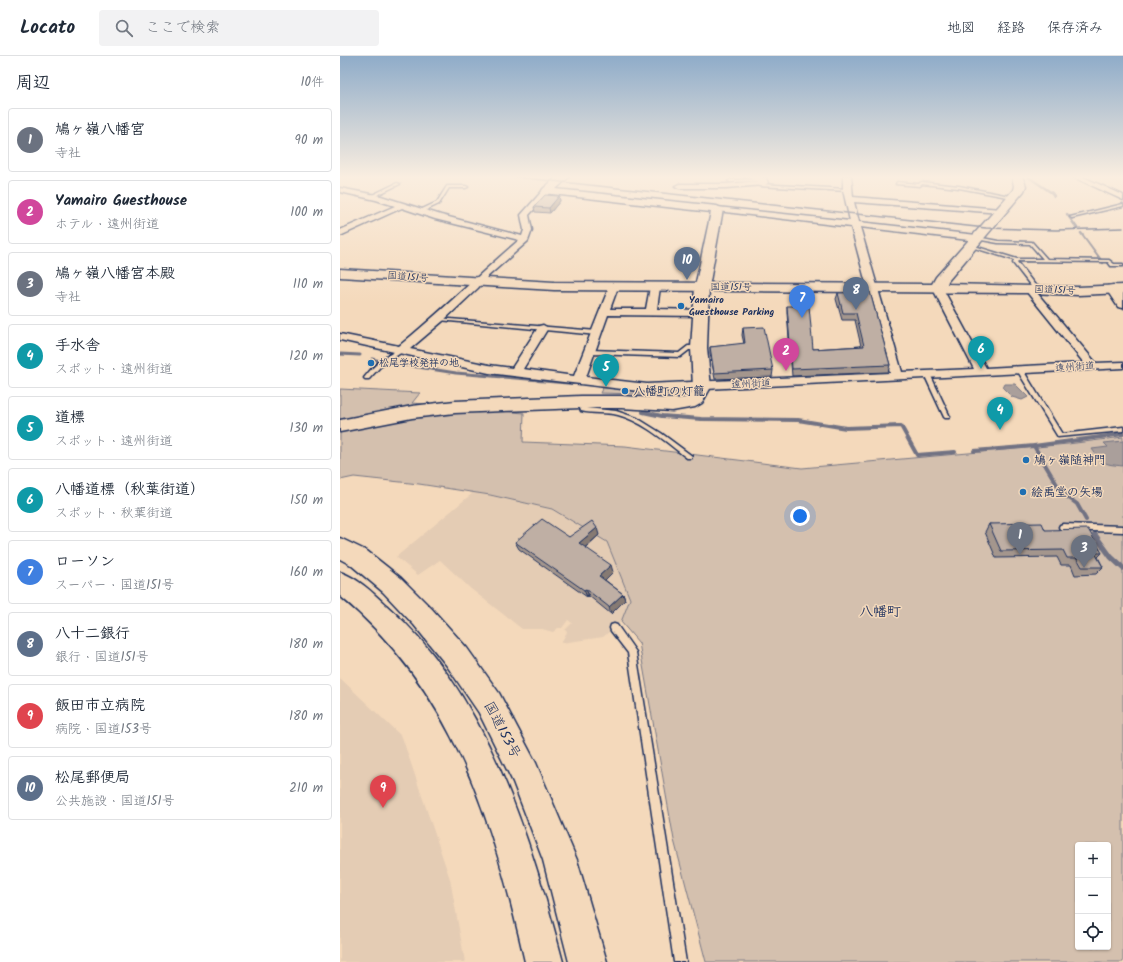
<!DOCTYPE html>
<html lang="ja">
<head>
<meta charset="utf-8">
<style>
  :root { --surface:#fff; --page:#f2f2f3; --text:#1f2937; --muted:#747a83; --line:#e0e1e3; --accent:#0f766e }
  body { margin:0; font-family:Kalam,"Klee One",sans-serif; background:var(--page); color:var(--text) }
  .controls { position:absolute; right:12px; bottom:12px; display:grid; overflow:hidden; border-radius:4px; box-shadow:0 1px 3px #0004 }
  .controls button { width:36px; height:36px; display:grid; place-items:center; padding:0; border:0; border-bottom:1px solid var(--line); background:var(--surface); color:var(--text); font:20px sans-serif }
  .you { position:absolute; left:460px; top:460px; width:14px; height:14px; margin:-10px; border:3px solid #fff; border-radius:50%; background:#1a73e8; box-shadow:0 0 0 6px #1a73e833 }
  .badge { display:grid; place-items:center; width:26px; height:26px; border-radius:50%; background:var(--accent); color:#fff; font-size:13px; font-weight:700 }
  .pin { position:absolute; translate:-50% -33px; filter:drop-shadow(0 1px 2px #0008) }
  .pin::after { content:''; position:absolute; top:21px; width:14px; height:12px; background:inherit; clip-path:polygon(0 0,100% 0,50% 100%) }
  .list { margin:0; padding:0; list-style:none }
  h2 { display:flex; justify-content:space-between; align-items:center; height:52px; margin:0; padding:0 16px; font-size:17px }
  h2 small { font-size:13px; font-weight:400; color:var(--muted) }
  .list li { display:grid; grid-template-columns:26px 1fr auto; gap:12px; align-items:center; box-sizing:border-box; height:64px; margin:0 8px 8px; padding:0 8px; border:1px solid var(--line); border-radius:4px }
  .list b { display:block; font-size:15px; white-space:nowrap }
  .list p { margin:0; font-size:13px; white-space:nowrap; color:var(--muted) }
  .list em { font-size:13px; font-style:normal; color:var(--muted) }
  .icon { flex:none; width:22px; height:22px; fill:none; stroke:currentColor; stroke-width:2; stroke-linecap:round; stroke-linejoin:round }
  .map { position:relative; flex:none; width:783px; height:906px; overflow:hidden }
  header { display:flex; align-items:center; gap:24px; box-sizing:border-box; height:56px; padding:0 20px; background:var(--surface); border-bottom:1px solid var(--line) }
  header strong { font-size:19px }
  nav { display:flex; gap:22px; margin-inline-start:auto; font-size:14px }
  .search { width:280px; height:36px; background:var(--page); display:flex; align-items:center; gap:10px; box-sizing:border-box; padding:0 14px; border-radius:4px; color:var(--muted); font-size:15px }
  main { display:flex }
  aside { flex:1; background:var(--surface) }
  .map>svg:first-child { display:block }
  .built { fill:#e4ccb4 }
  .green { fill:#d4c0ae; stroke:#787886; fill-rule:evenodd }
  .water { fill:#aa9f9b; stroke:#717283 }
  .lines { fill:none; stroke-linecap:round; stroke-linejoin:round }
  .stream-far3 { stroke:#717283; stroke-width:2.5 }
  .stream-far2 { stroke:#717283; stroke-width:3 }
  .stream-far1 { stroke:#717283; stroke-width:4 }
  .stream { stroke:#717283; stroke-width:5.5 }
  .lane-casing { stroke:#1b2f5e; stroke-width:3 }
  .street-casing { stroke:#1b2f5e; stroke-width:3 }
  .secondary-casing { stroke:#1b2f5e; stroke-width:3 }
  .highway-casing { stroke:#1b2f5e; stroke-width:3 }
  .lane { fill:#f4d9bb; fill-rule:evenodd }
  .street { fill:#f4d9bb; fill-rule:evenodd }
  .secondary { fill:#f4d9bb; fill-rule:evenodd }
  .highway { fill:#f4d9bb; fill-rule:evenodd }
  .rail { stroke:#1b2f5e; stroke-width:1.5 }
  .wall { fill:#a4968d; stroke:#1b2f5e }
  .shaded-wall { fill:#867a73; stroke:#1b2f5e }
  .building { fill:#bfafa4; stroke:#1b2f5e }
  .poi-dot { fill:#1f6fb2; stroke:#f4d9bb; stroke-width:1.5 }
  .labels { text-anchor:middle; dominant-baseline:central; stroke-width:3; stroke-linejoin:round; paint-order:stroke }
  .far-street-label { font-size:10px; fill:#1b2f5e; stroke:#f4d9bb }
  .far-poi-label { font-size:10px; font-weight:bold; fill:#1b2f5e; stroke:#f4d9bb; text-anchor:start }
  .poi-label { font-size:12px; font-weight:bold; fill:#1b2f5e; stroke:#f4d9bb; text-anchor:start }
  .quarter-label { font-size:14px; font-weight:bold; fill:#1b2f5e; stroke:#f4d9bb }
  .near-street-label { font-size:14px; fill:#1b2f5e; stroke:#f4d9bb }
</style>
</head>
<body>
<header>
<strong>Locato</strong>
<div class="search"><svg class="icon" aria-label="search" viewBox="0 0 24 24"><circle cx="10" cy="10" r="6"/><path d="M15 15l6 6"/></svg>ここで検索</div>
<nav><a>地図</a><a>経路</a><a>保存済み</a></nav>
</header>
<main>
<aside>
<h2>周辺<small>10件</small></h2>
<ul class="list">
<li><span class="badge" style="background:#6b7280">1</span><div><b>鳩ヶ嶺八幡宮</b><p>寺社</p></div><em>90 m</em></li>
<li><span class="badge" style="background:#d1479c">2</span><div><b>Yamairo Guesthouse</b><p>ホテル · 遠州街道</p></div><em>100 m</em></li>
<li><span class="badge" style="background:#6b7280">3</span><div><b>鳩ヶ嶺八幡宮本殿</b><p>寺社</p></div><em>110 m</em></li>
<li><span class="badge" style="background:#0f9aa8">4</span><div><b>手水舎</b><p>スポット · 遠州街道</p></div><em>120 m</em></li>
<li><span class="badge" style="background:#0f9aa8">5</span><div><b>道標</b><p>スポット · 遠州街道</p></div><em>130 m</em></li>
<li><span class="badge" style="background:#0f9aa8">6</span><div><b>八幡道標（秋葉街道）</b><p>スポット · 秋葉街道</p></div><em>150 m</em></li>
<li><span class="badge" style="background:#3f7fe0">7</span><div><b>ローソン</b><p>スーパー · 国道151号</p></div><em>160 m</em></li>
<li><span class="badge" style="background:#5c6f8a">8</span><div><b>八十二銀行</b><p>銀行 · 国道151号</p></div><em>180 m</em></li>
<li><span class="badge" style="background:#e0444e">9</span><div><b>飯田市立病院</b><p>病院 · 国道153号</p></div><em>180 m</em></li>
<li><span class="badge" style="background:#5c6f8a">10</span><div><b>松尾郵便局</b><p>公共施設 · 国道151号</p></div><em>210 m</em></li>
</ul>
</aside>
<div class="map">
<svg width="783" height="906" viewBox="0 0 783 906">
  <rect width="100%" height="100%" fill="#f4d9bb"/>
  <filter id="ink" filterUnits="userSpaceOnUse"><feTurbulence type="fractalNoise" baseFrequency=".025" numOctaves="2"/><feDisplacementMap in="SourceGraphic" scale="8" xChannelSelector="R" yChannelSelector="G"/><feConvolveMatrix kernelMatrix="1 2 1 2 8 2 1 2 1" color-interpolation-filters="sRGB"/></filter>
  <g filter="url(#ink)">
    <!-- built -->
    <g class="built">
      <polygon points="134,436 212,453 267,486 290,543 281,566 263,581 221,587 227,576 225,574 232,567 228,564 222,572 218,572 213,576 202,573 182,573 131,533 100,504 78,519 56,501"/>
      <polygon points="0,622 62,681 110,823 125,906 0,906"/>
    </g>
    <!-- green -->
    <g class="green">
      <polygon points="264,329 305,336 340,336 340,338 336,339 260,337"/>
      <path d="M 0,333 L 80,337 L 72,347 L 184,357 L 183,386 L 285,390 L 462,412 L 728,388 L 783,381 L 783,906 L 366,906 L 334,784 L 299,587 L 281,566 L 290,543 L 267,486 L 212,453 L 150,439 L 79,428 L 14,421 L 0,424 ZM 738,789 L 768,789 L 768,891 L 738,891 Z"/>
    </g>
    <!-- water -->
    <g class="water">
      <polygon points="665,328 675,328 688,341 682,344 672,341 663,332"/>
      <path d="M 783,385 L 783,410 C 765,408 763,409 752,393 L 768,391 L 764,387 Z"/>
    </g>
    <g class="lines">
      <!-- stream-far3 -->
      <g class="stream-far3">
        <polyline points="687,120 712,137 714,140"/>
        <polyline points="727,158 737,172"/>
        <polyline points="741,177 763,207"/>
      </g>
      <!-- stream-far2 -->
      <g class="stream-far2">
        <polyline points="0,298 20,299"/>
        <polyline points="32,303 40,305"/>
        <polyline points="46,306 116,317 212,325"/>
      </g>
      <!-- stream-far1 -->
      <g class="stream-far1">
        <polyline points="198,324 233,327"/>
        <polyline points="303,356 322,360 361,363 458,364 506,372 561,370 577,399 615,396"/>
        <polyline points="694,390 722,437 737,448 746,464"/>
        <polyline points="634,395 694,390 783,378"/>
      </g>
      <!-- stream -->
      <polyline class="stream" points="755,479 771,501 783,512"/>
      <defs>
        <g id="lane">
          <polygon points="421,123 422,125 390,126 388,125 390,124"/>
          <polygon points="557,126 579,128 581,126 619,130 675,141 673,142 619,132 582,128 580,130 556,128"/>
          <polygon points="57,127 60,128 31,142 28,141"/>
          <polygon points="420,128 507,133 509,134 507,135 419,130"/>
          <polygon points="107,130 126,130 128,131 126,132 109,132 99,148 82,156 80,156 80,154 97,146"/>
          <polygon points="783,148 783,150 732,162 730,161"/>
          <polygon points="637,181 658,185 692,186 707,203 769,204 774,208 783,208 783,210 771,210 768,206 678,205 677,206 698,233 696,234 694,234 673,207 674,204 628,190 631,189 677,203 703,203 690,188 658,187 636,183 635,182"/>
          <polygon points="97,262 257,275 260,277 257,279 99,264 97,264"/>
          <polygon points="348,290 359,290 362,292 359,294 349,294 340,301 250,298 247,296 250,294 339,297"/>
          <path d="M 60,293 L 62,294 L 62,296 L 40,311 L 29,323 L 25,323 L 24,322 C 33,310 46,299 60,293 Z"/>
          <polygon points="680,312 683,314 722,378 783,371 783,375 718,381 677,314"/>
          <polygon points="587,316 590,318 610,361 609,362 605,362 604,361 584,318"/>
          <path d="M 241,344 L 244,346 L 246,352 L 276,355 L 297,362 L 321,377 L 352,400 L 351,402 L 347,402 C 326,386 304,366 278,359 C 266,356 253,358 241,355 L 238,346 Z"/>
          <polygon points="723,468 783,470 783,476 723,474 720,473 719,471 720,469"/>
          <polygon points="274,568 277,569 296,596 346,906 334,906 288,597 271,575 270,572 271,569"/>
        </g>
        <g id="street">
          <polygon points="403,120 417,120 426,122 428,127 424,129 386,132 339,132 335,130 339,128 386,128 419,125"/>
          <path d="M 503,120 L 511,120 L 513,141 L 661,153 L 665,155 L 661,157 L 514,146 L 519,166 L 637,179 L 641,182 L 637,185 L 520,171 L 562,316 L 634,313 L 593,233 L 598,230 L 603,233 L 646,312 L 744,307 L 686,235 L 684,233 L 689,230 L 692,231 L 756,307 L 783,306 L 783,312 L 307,336 L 149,317 L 0,284 L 0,278 L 59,290 C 101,256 138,219 179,184 L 95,163 L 62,152 L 0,180 L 0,174 L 55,150 L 36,144 L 0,136 L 0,132 L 41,140 L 101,159 L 182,180 L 184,174 L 181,159 L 204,133 L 207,133 L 211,135 L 189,159 L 192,174 L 188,185 L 146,222 L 138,232 L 103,265 L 70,293 L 149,309 L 172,312 L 199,270 L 203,269 L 208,272 L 183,313 L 234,320 L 270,229 L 276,229 L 278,231 L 270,253 L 306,253 L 310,231 L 315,228 L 320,231 L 317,253 L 361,254 L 366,257 L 361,260 L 268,259 L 246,321 L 307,328 L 550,317 L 511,171 L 377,155 L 373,153 L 377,151 L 510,165 L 503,134 Z"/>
          <polygon points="731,120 741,120 783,139 783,144"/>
        </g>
        <g id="secondary">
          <polygon points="218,120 230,120 216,133 377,150 383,153 369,231 367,292 371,331 362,347 355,351 332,355 281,352 241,352 115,357 72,362 0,376 0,364 72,350 115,345 241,340 281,340 332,343 345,342 349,339 353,331 351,292 355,231 371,156 203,137 202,135 203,133"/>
          <polygon points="773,229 778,230 783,237 783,252 778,251 766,233 768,230"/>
        </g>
        <g id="highway">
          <polygon points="672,120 682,120 686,130 684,135 608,225 607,228 738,231 783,229 783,237 738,239 689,237 214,234 0,221 0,213 214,226 592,228 596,221 673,134 674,130"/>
          <polygon points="0,482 27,495 61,522 92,553 127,592 159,637 196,707 237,804 267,906 229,906 203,804 173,726 139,657 107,610 74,569 43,536 11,509 0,503"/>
          <path d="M 0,516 C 18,522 33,537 46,549 C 147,637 190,781 223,906 L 185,906 C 153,766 115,635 0,540 Z"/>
        </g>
      </defs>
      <!-- lane casing -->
      <use href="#lane" class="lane-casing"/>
      <!-- street casing -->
      <use href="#street" class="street-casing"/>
      <!-- secondary casing -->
      <use href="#secondary" class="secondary-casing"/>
      <!-- highway casing -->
      <use href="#highway" class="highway-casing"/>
      <!-- lane -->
      <use href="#lane" class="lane"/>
      <!-- street -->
      <use href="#street" class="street"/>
      <!-- secondary -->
      <use href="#secondary" class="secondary"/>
      <!-- highway -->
      <use href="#highway" class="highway"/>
      <!-- rail -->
      <polyline class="rail" points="167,120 646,172 716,174 783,172"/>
    </g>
    <!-- wall -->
    <g class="wall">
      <polygon points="219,140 220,145 210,157 195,156 194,151"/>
      <polygon points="530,236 550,309 548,316 452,320 447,257 447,250 473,293 521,290 515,264 502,264 496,243 498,237"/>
      <polygon points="403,272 433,314 432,321 375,323 370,297 370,291 404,288 402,279"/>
      <polygon points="649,468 705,474 762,497 758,501 763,511 756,518 735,519 731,509 721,509 717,501 656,502 645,476"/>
      <polygon points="259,479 245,492 273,516 265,524 283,538 285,544 271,558 249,540 247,541 179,493 175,486 229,481"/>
    </g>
    <!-- shaded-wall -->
    <g class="shaded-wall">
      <polygon points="219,140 220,145 210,157 209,152"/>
      <polygon points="257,472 259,479 241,495 239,487"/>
      <polygon points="271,509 273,516 262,527 259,520"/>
      <polygon points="246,533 249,540 247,541 244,534"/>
      <polygon points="283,538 285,544 271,558 269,551"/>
    </g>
    <!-- building -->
    <g class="building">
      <polygon points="205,139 219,140 209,152 194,151"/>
      <polygon points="530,236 550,309 452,313 447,250 469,250 473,293 524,290 516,257 503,257 498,237"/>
      <polygon points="424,271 433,314 374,317 370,291 405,287 403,272"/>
      <polygon points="202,463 229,481 252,465 257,472 239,487 271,509 259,520 283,538 269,551 246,533 244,534 175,486"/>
      <polygon points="702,467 705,474 748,473 762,497 755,497 763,511 742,511 737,502 727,502 723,494 661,495 649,468"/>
    </g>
  </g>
  <!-- sky -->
  <linearGradient id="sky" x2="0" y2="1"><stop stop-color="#8facc9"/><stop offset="0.49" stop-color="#faeee0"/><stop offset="1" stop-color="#faeee0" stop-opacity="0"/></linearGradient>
  <rect width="783" height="247" fill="url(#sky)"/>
  <!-- markers -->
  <g class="poi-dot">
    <circle cx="341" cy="250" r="4"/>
    <circle cx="31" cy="307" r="4"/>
    <circle cx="285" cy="335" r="4"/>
    <circle cx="686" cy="404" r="4"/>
    <circle cx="683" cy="436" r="4"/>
  </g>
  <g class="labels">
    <!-- far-street labels -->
    <g class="far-street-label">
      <text transform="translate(68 221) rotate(4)">国道151号</text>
      <text x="391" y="231">国道151号</text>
      <text transform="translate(715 234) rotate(2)">国道151号</text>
      <text transform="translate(735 311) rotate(-4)">遠州街道</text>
      <text transform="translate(411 328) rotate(-3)">遠州街道</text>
    </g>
    <!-- far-poi labels -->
    <g class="far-poi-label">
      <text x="349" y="244">Yamairo<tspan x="349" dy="12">Guesthouse Parking</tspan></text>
      <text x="39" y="307">松尾学校発祥の地</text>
    </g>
    <!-- poi labels -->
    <g class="poi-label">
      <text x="293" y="335">八幡町の灯籠</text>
      <text x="694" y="404">鳩ヶ嶺随神門</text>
      <text x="691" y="436">絵禹堂の矢場</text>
    </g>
    <!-- quarter labels -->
    <g class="quarter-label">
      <text x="540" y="556">八幡町</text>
    </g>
    <!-- near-street labels -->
    <g class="near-street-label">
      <text transform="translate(162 674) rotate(62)">国道153号</text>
    </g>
  </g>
</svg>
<div class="controls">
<button>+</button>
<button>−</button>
<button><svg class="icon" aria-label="locate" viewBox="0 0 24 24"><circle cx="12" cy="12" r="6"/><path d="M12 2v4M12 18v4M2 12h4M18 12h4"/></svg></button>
</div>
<div class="you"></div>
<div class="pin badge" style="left:680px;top:499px;background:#6b7280">1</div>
<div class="pin badge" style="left:446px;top:315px;background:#d1479c">2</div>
<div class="pin badge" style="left:744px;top:512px;background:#6b7280">3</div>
<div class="pin badge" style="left:660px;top:374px;background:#0f9aa8">4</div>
<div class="pin badge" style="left:266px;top:331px;background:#0f9aa8">5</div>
<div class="pin badge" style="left:641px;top:313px;background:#0f9aa8">6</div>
<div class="pin badge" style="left:462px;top:262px;background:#3f7fe0">7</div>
<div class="pin badge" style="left:516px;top:254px;background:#5c6f8a">8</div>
<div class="pin badge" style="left:43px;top:752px;background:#e0444e">9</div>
<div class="pin badge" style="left:347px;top:224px;background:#5c6f8a">10</div>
</div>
</main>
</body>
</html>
